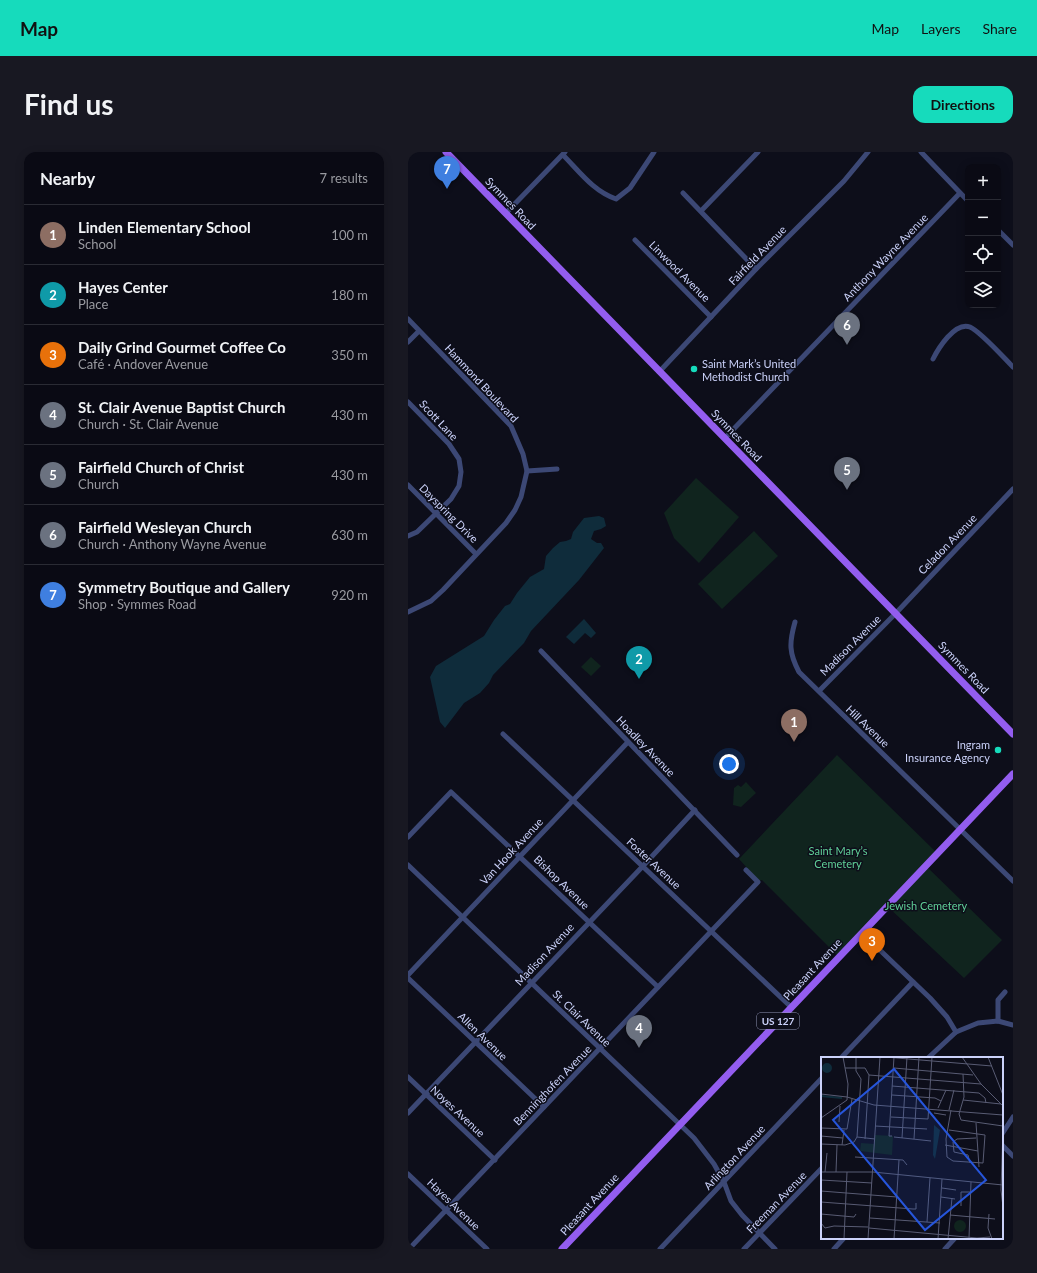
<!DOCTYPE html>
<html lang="en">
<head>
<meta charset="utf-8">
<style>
  :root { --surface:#0a0a14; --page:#181822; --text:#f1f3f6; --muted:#999aa0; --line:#2a2b34; --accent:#16dbbc }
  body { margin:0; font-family:Lato,sans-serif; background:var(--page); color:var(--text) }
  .controls { position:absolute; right:12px; top:12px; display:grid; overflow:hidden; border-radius:8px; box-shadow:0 2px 10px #0003 }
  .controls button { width:36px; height:36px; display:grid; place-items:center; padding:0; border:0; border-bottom:1px solid var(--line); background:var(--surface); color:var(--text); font:20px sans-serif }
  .you { position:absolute; left:321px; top:612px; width:14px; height:14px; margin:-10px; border:3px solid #fff; border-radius:50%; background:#1a73e8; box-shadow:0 0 0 6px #1a73e833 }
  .badge { display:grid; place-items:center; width:26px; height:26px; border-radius:50%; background:var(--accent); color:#fff; font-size:13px; font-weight:700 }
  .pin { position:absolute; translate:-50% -33px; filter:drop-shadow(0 1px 2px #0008) }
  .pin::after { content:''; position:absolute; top:21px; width:14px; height:12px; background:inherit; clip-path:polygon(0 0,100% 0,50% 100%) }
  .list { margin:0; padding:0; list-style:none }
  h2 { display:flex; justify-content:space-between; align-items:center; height:52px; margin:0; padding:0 16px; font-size:17px }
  h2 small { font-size:13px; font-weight:400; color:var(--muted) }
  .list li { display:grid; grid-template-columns:26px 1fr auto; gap:12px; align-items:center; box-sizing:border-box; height:60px; padding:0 16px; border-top:1px solid var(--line) }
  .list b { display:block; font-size:15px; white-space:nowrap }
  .list p { margin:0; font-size:13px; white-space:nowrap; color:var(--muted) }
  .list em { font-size:13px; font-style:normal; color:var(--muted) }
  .icon { flex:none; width:22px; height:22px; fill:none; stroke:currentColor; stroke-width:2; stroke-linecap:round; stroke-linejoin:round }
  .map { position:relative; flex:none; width:605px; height:1097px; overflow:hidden; border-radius:12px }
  header { display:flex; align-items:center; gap:24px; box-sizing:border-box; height:56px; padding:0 20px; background:var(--accent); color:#111 }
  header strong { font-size:19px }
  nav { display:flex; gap:22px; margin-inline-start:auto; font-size:14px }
  .intro { display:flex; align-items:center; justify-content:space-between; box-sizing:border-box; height:96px; padding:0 24px }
  h1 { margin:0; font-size:28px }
  .button { padding:10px 18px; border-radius:12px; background:var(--accent); color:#111; font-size:14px; font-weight:700 }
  main { display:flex; gap:24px; padding:0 24px }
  aside { flex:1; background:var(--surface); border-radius:12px; box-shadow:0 2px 10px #0003 }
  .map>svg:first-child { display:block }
  .green { fill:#10241e }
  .water { fill:#0f2c3b }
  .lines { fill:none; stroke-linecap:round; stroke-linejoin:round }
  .minor { stroke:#3c4875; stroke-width:5 }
  .major { stroke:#935def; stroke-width:7 }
  .poi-dot { fill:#16dbbc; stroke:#0d0e1a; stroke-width:1.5 }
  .labels { text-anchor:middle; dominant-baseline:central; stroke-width:3; stroke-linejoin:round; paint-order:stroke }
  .shield { fill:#0d0e1a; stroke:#9297b7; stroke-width:1 }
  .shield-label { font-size:10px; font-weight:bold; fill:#cbd2fa }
  .street-label { font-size:11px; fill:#cbd2fa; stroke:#0d0e1a }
  .poi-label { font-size:11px; fill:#cbd2fa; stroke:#0d0e1a; text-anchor:start }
  .park-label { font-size:11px; fill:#60d198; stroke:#0d0e1a }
  .inset-river { fill:none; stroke:#0f2c3b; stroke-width:2 }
  .inset-road { fill:none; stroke:#595c74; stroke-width:1 }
  .view { fill:#2655da; fill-opacity:0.15; stroke:#2655da; stroke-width:2 }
  .inset-edge { fill:none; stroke:#cbd2fa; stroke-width:2 }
</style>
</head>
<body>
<header>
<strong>Map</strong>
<nav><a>Map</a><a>Layers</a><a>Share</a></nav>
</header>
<div class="intro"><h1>Find us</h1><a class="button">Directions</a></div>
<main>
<aside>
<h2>Nearby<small>7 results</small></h2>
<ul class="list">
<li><span class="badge" style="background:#8d6e63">1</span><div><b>Linden Elementary School</b><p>School</p></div><em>100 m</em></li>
<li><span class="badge" style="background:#0f9aa8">2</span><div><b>Hayes Center</b><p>Place</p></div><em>180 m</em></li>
<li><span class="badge" style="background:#e8710a">3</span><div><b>Daily Grind Gourmet Coffee Co</b><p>Café · Andover Avenue</p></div><em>350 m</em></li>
<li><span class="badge" style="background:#6b7280">4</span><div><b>St. Clair Avenue Baptist Church</b><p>Church · St. Clair Avenue</p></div><em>430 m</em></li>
<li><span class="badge" style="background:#6b7280">5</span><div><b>Fairfield Church of Christ</b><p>Church</p></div><em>430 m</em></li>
<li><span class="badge" style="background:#6b7280">6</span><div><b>Fairfield Wesleyan Church</b><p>Church · Anthony Wayne Avenue</p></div><em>630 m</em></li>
<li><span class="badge" style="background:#3f7fe0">7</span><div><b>Symmetry Boutique and Gallery</b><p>Shop · Symmes Road</p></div><em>920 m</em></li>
</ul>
</aside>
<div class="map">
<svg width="605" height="1097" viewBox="0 0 605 1097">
  <rect width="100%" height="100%" fill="#0d0e1a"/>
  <!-- green -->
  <g class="green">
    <polygon points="288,326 331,365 291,411 266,386 256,361"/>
    <polygon points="346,379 370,404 314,457 290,432"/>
    <polygon points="183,505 193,514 183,524 173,515"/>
    <polygon points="429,603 529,701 518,714 594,788 556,826 479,754 431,805 354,728 351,729 331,707"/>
    <polygon points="338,630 348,641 333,655 325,653 326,636 330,633 333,635"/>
  </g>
  <!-- water -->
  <g class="water">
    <polygon points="191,364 196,366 198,374 193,377 186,379 183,387 189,391 193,391 196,396 171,428 123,479 116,491 85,523 81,531 72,541 56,551 37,576 32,570 22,525 28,514 76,484 86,468 97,454 102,452 109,441 122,425 136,417 138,404 145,396 152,390 158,389 163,387 165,380 176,366"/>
    <polygon points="176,467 188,481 183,486 177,481 166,492 158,485"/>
  </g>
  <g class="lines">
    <!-- minor -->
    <g class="minor">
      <polyline points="513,0 560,49"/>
      <path d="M 155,3 C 171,19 185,39 208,47 L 222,36 L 246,0"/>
      <polyline points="275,41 348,117"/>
      <polyline points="293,59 350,0"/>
      <polyline points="98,61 157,0"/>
      <polyline points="590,78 605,93"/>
      <polyline points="227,88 303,165"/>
      <polyline points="0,167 103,274 115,302 119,319 113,345 107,358 98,371 35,438 23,449 0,460"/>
      <polyline points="0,190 11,179"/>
      <path d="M 525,207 C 530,197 547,169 562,175 C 573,180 596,206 605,215"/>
      <polyline points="251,220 348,117 436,29 460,0"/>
      <polyline points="0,250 41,292 51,307 53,320 51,334 43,347 9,380 0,384"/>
      <polyline points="317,286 552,41"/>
      <polyline points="119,319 149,317"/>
      <polyline points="0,333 68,402"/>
      <path d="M 387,470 C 381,491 381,501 391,520 L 605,729"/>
      <polyline points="133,499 329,703"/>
      <polyline points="411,539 488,461 605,337"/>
      <polyline points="95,582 383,855"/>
      <polyline points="0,685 43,640 250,835"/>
      <polyline points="0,713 286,986 306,1012 316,1030 323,1049 334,1063 367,1097"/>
      <polyline points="454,781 522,846 539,865 548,880"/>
      <polyline points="0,823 220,590"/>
      <polyline points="0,826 136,955"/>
      <polyline points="590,869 590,848 597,840"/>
      <polyline points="433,906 505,830"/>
      <polyline points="520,906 548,880 570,871 590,869 605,873"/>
      <polyline points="0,925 87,1008"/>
      <polyline points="0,961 235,714 287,658"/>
      <polyline points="594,982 605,965"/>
      <polyline points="594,993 605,1004"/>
      <polyline points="0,1022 79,1097"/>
      <polyline points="1,1097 350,730 338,718"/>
      <polyline points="252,1097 414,926"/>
      <polyline points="336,1097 414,1016"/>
      <polyline points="426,1097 436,1086"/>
      <polyline points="537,1097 547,1086"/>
    </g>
    <!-- major -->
    <g class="major">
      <polyline points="38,0 605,582"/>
      <polyline points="154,1097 605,622"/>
    </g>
  </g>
  <!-- markers -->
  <g class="poi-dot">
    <circle cx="286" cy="217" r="4"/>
    <circle cx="590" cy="598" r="4"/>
  </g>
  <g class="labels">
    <!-- shield labels -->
    <rect class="shield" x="349" y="861" width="42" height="16" rx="3"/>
    <g class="shield-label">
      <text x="370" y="869">US 127</text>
    </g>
    <!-- street labels -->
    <g class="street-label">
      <text transform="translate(103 51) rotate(46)">Symmes Road</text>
      <text transform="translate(349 103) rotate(-46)">Fairfield Avenue</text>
      <text transform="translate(477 105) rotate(-46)">Anthony Wayne Avenue</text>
      <text transform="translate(272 119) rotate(45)">Linwood Avenue</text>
      <text transform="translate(74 231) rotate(47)">Hammond Boulevard</text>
      <text transform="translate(31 268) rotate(47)">Scott Lane</text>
      <text transform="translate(329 283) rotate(46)">Symmes Road</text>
      <text transform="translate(41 361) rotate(45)">Dayspring Drive</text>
      <text transform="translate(539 392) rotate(-46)">Celadon Avenue</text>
      <text transform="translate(442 493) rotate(-45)">Madison Avenue</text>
      <text transform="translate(556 515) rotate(46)">Symmes Road</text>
      <text transform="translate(460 574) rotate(44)">Hill Avenue</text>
      <text transform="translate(238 594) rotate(46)">Hoadley Avenue</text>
      <text transform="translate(103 699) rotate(-47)">Van Hook Avenue</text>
      <text transform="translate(246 711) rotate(43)">Foster Avenue</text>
      <text transform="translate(154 730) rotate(44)">Bishop Avenue</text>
      <text transform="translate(136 802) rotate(-47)">Madison Avenue</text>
      <text transform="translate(404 817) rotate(-47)">Pleasant Avenue</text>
      <text transform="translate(174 866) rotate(44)">St. Clair Avenue</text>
      <text transform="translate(75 884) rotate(44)">Allen Avenue</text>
      <text transform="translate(144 933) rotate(-46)">Benninghofen Avenue</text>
      <text transform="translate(50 959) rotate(43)">Noyes Avenue</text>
      <text transform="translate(326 1005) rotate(-47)">Arlington Avenue</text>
      <text transform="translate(368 1050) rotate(-46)">Freeman Avenue</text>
      <text transform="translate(46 1052) rotate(44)">Hayes Avenue</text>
      <text transform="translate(181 1052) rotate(-47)">Pleasant Avenue</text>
    </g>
    <!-- poi labels -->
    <g class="poi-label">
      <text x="294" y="211">Saint Mark’s United<tspan x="294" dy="13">Methodist Church</tspan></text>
      <text x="582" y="592" text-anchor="end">Ingram<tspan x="582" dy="13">Insurance Agency</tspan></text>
    </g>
    <!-- park labels -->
    <g class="park-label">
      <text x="430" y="698">Saint Mary’s<tspan x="430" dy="13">Cemetery</tspan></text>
      <text x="518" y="753">Jewish Cemetery</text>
    </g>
  </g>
  <!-- overview -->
  <g transform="translate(413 905)">
    <rect width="182" height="182" fill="#0d0e1a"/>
    <path d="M 54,78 L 72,79 L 71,98 L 39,94 L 40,86 L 53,87 ZM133 169a6 6 0 1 1 12 0a6 6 0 1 1-12 0Z" fill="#10241e"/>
    <path d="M1 11a5 5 0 1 1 10 0a5 5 0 1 1-10 0ZM 113,68 L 119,73 L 114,102 L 112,98 Z" fill="#0f2c3b"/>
    <path class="inset-river" d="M 0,39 L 21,41"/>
    <path class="inset-road" d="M 64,0 L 171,9M 141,0 L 160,27 L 182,49M 167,0 L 182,38M 24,11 L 44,11 L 48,18 L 160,27M 73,11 L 152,18M 71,29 L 158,36 L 164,41 L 165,46M 0,37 L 26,40 L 53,48 L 182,58M 71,38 L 114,41 L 120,44M 142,43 L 180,47M 117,51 L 125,33M 128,53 L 133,33M 113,56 L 125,58M 70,60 L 107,62 L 111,0M 0,61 L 26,43 L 27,27 L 22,0M 140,63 L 138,57 L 143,40 L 142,17M 140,63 L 182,69M 18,65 L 19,49M 155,66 L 158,110M 54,69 L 106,72M 0,71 L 26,72 L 31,42M 182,72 L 180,133 L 182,150M 128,73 L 164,78 L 162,106 L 132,104 L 126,100 L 125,82 L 130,53M 0,79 L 22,81M 71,79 L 68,79 L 73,0M 36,80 L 54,82M 73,80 L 110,84M 81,81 L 86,0M 44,82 L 48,18M 93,82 L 98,0M 0,87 L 24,88 L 33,85 L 36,80 L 40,22 L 35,14 L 35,0M 21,88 L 23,73M 124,88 L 157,94M 34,100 L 82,103 L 86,108M 149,106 L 147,98 L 133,95 L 132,85 L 136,82 L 155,81M 0,115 L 52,115M 4,115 L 6,96M 15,115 L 16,88M 52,115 L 182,128M 0,123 L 51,126M 121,131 L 135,133M 0,134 L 76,140M 120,140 L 134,142M 0,145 L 92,152 L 95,152 L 95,146M 140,149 L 140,135 L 149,135M 0,157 L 33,160 L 35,157M 168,157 L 167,171 L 171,182M 129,158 L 174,162M 49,161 L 119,166M 106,165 L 109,121M 0,166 L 4,171 L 13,169 L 47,170M 48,171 L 156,181 L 169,180M 148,181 L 150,125M 23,182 L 26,115M 47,182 L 59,0M 73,182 L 78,103M 117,182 L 121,122M 127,182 L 131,141"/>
    <path class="view" d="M 73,12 L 165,123 L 104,173 L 12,63 Z"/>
    <rect width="182" height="182" class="inset-edge"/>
  </g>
</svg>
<div class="controls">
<button>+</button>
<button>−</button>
<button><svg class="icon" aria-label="locate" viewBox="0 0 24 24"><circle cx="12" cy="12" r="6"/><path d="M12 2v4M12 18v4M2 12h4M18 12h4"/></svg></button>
<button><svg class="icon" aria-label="layers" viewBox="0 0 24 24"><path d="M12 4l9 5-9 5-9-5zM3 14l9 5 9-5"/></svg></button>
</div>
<div class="you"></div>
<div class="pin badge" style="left:386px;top:590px;background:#8d6e63">1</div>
<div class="pin badge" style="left:231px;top:527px;background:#0f9aa8">2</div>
<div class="pin badge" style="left:464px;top:809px;background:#e8710a">3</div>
<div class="pin badge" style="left:231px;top:896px;background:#6b7280">4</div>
<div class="pin badge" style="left:439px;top:338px;background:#6b7280">5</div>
<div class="pin badge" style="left:439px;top:193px;background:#6b7280">6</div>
<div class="pin badge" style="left:39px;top:37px;background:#3f7fe0">7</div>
</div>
</main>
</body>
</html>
